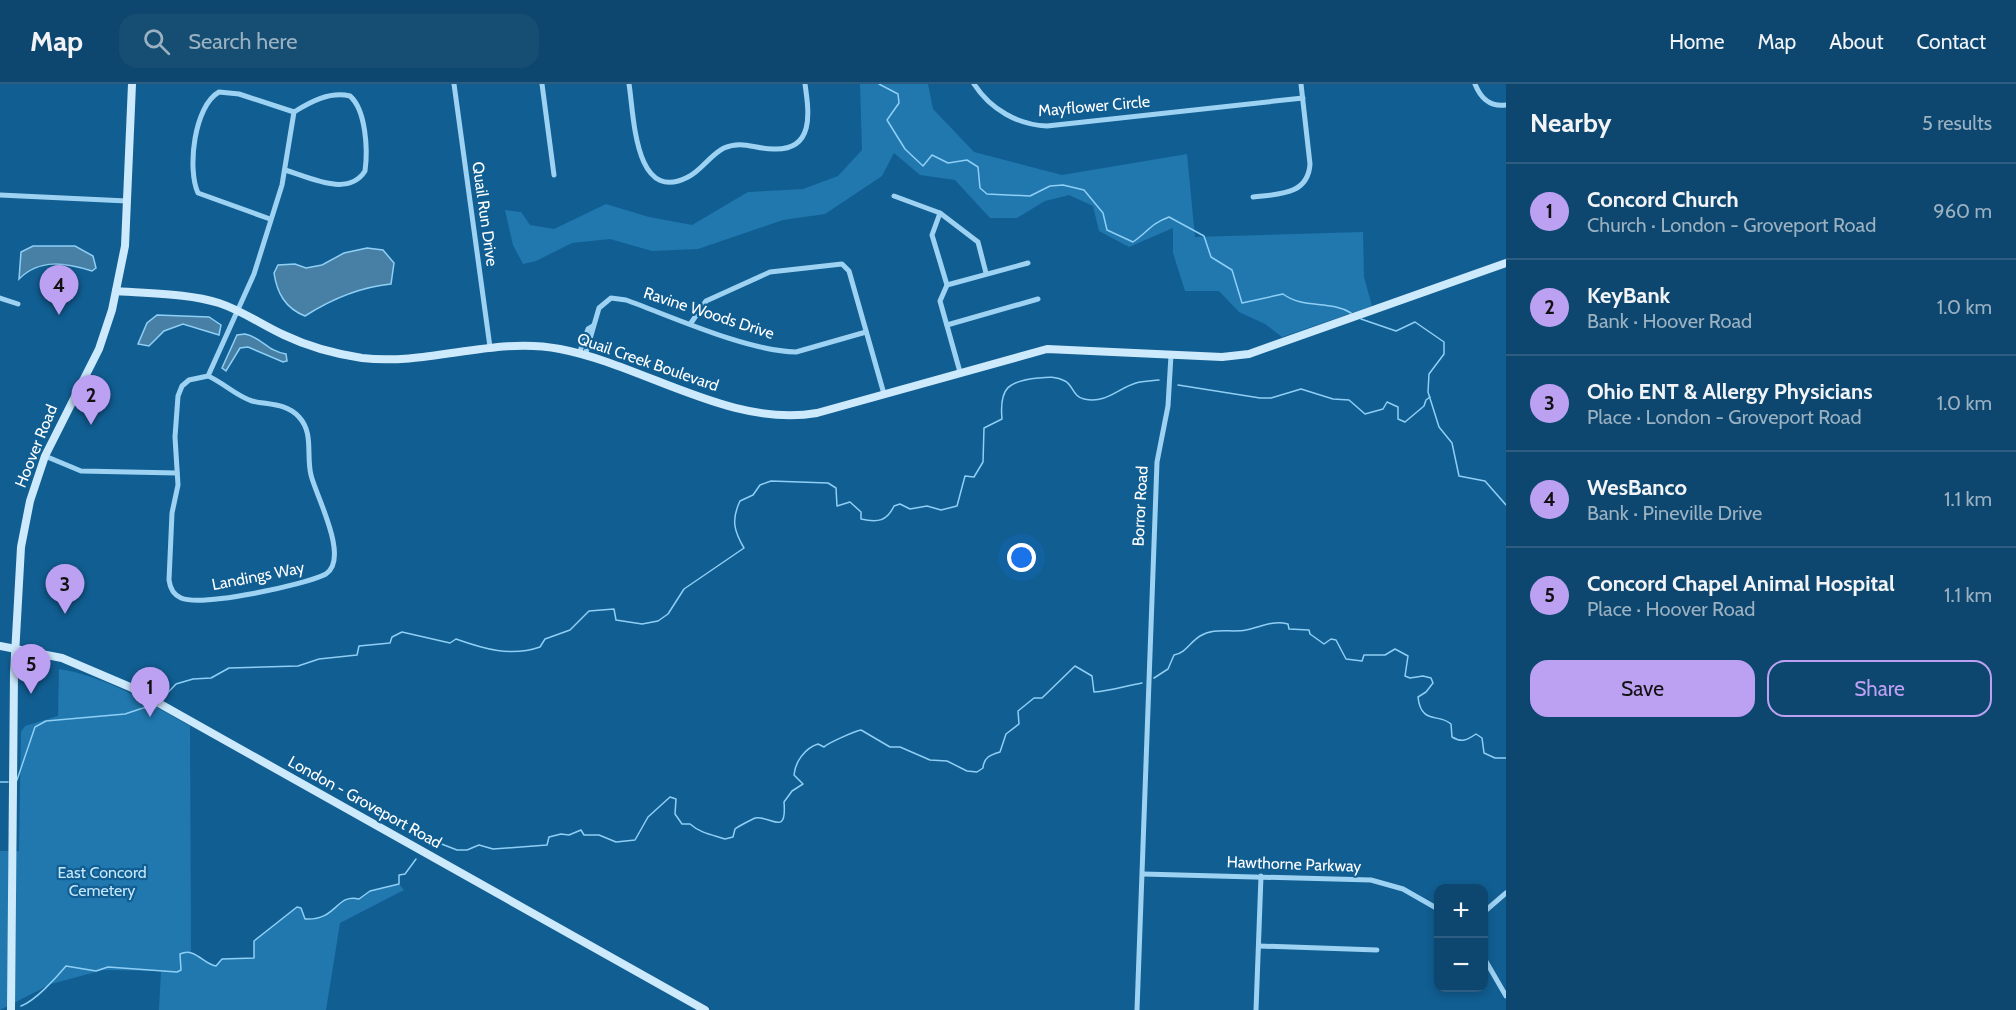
<!DOCTYPE html>
<html lang="en">
<head>
<meta charset="utf-8">
<style>
  :root { --surface:#0d466e; --page:#164d73; --text:#f1f3f6; --muted:#9ab1c2; --line:#2d5e81; --accent:#bca0f2 }
  body { margin:0; font-family:Cabin,sans-serif; background:var(--page); color:var(--text) }
  .controls { position:absolute; right:18px; bottom:18px; display:grid; overflow:hidden; border-radius:12px; box-shadow:0 3px 9px #0003 }
  .controls button { width:54px; height:54px; display:grid; place-items:center; padding:0; border:0; border-bottom:2px solid var(--line); background:var(--surface); color:var(--text); font:30px sans-serif }
  .you { position:absolute; left:1022px; top:474px; width:21px; height:21px; margin:-15px; border:4px solid #fff; border-radius:50%; background:#1a73e8; box-shadow:0 0 0 9px #1a73e833 }
  .badge { display:grid; place-items:center; width:39px; height:39px; border-radius:50%; background:var(--accent); color:#111; font-size:20px; font-weight:700 }
  .pin { position:absolute; translate:-50% -50px; filter:drop-shadow(0 2px 3px #0008) }
  .pin::after { content:''; position:absolute; top:32px; width:21px; height:18px; background:inherit; clip-path:polygon(0 0,100% 0,50% 100%) }
  .list { margin:0; padding:0; list-style:none }
  h2 { display:flex; justify-content:space-between; align-items:center; height:78px; margin:0; padding:0 24px; font-size:26px }
  h2 small { font-size:20px; font-weight:400; color:var(--muted) }
  .list li { display:grid; grid-template-columns:39px 1fr auto; gap:18px; align-items:center; box-sizing:border-box; height:96px; padding:0 24px; border-top:2px solid var(--line) }
  .list b { display:block; font-size:22px; white-space:nowrap }
  .list p { margin:0; font-size:20px; white-space:nowrap; color:var(--muted) }
  .list em { font-size:20px; font-style:normal; color:var(--muted) }
  .actions { display:flex; gap:12px; padding:18px 24px }
  .actions a { flex:1; padding:14px 0; border:2px solid var(--accent); border-radius:18px; text-align:center; font-size:21px; color:var(--accent) }
  .actions .main { background:var(--accent); color:#111 }
  .icon { flex:none; width:33px; height:33px; fill:none; stroke:currentColor; stroke-width:2; stroke-linecap:round; stroke-linejoin:round }
  .map { position:relative; flex:none; width:1506px; height:926px; overflow:hidden }
  header { display:flex; align-items:center; gap:36px; box-sizing:border-box; height:84px; padding:0 30px; background:var(--surface); border-bottom:2px solid var(--line) }
  header strong { font-size:28px }
  nav { display:flex; gap:33px; margin-inline-start:auto; font-size:21px }
  .search { width:420px; height:54px; background:var(--page); display:flex; align-items:center; gap:15px; box-sizing:border-box; padding:0 21px; border-radius:18px; color:var(--muted); font-size:22px }
  main { display:flex }
  aside { flex:1; background:var(--surface) }
  .map>svg:first-child { display:block }
  .green { fill:#2078af }
  .water { fill:#4880a5; stroke:#8fcff6; stroke-width:1.5 }
  .lines { fill:none; stroke-linecap:round; stroke-linejoin:round }
  .stream { stroke:#8fcff6; stroke-width:1.5 }
  .street { stroke:#9ed2f3; stroke-width:5 }
  .secondary { stroke:#cde9fc; stroke-width:8 }
  .labels { text-anchor:middle; dominant-baseline:central; stroke-width:4.5; stroke-linejoin:round; paint-order:stroke }
  .street-label { font-size:16px; fill:#fff; stroke:#115e92 }
  .park-label { font-size:16px; fill:#c5e8fd; stroke:#115e92 }
</style>
</head>
<body>
<header>
<strong>Map</strong>
<div class="search"><svg class="icon" aria-label="search" viewBox="0 0 24 24"><circle cx="10" cy="10" r="6"/><path d="M15 15l6 6"/></svg>Search here</div>
<nav><a>Home</a><a>Map</a><a>About</a><a>Contact</a></nav>
</header>
<main>
<div class="map">
<svg width="1506" height="926" viewBox="0 0 1506 926">
  <rect width="100%" height="100%" fill="#115e92"/>
  <!-- green -->
  <g class="green">
    <polygon points="860,0 928,0 933,25 974,68 1062,91 1187,70 1195,153 1363,148 1364,193 1372,222 1282,253 1265,240 1239,228 1219,207 1185,207 1173,169 1173,144 1129,163 1099,147 1093,122 1069,111 1045,117 1017,134 990,134 955,96 920,91 894,69 882,92 825,130 783,136 698,165 652,167 610,155 572,159 536,177 523,180 513,161 505,126 521,128 530,141 554,145 606,120 649,133 692,141 748,108 803,105 838,92 862,66"/>
    <path d="M 59,585 C 105,592 149,619 190,642 L 191,869 L 216,882 L 222,875 L 254,874 L 254,857 L 297,823 L 301,824 L 305,835 C 335,837 337,809 359,815 L 370,807 L 399,800 L 404,806 L 340,839 L 326,926 L 159,926 L 161,887 L 103,886 L 51,900 L 0,926 L 0,767 L 19,767 L 21,648 L 25,642 L 58,632 Z"/>
  </g>
  <!-- water -->
  <g class="water">
    <path d="M 33,162 L 75,162 L 93,172 L 96,184 L 92,187 C 66,179 40,174 19,195 L 21,168 Z"/>
    <path d="M 367,164 L 383,166 L 394,179 L 391,200 C 361,203 330,216 305,232 C 285,224 277,209 274,189 L 278,181 L 295,180 L 306,184 L 322,181 L 344,169 Z"/>
    <polygon points="157,231 209,233 221,241 219,251 183,240 164,247 149,262 138,260 147,239"/>
    <path d="M 245,250 C 261,253 269,268 286,270 L 287,277 L 283,278 L 248,263 L 240,264 L 226,287 L 222,284 L 237,251 Z"/>
  </g>
  <g class="lines">
    <!-- stream -->
    <g class="stream">
      <path d="M 879,0 L 898,10 L 899,19 L 887,36 L 905,65 L 923,82 L 932,71 L 948,79 L 967,76 L 978,83 L 980,104 L 987,110 L 1030,112 L 1050,102 L 1063,101 L 1084,106 L 1103,129 L 1107,146 L 1133,158 C 1148,148 1150,140 1169,133 L 1204,152 L 1211,173 L 1232,186 L 1242,219 L 1283,210 C 1303,225 1330,216 1351,229"/>
      <polyline points="1361,235 1396,247 1415,238 1444,258 1444,270 1429,290 1428,308 1439,343 1452,359 1459,392 1485,397 1506,421"/>
      <polyline points="1178,301 1260,314 1271,314 1301,305 1333,315 1349,316 1365,330 1383,325 1387,318 1398,323 1398,335 1405,338 1424,322 1426,316 1430,313"/>
      <path d="M 1154,594 L 1168,585 L 1174,571 C 1186,569 1190,558 1200,552 C 1214,543 1231,549 1246,546 C 1261,543 1272,536 1288,540 L 1289,545 L 1309,546 L 1310,550 L 1324,560 L 1331,555 L 1336,556 L 1346,575 L 1362,577 L 1364,571 L 1385,571 L 1395,565 L 1408,572 L 1405,592 L 1410,594 L 1423,592 L 1431,594 L 1433,599 L 1426,608 L 1418,613 C 1421,641 1439,629 1451,640 L 1452,653 C 1462,659 1467,656 1476,650 L 1482,654 L 1484,669 L 1495,674 L 1506,674"/>
      <path d="M 160,617 L 176,600 L 193,595 L 211,594 L 229,584 L 298,582 L 319,575 L 357,571 L 359,562 L 390,559 L 392,553 L 402,548 L 450,559 L 456,555 C 484,565 511,573 540,563 L 545,555 L 570,546 L 589,527 L 614,525 L 616,536 L 642,540 L 658,537 L 668,530 L 684,505 L 744,464 C 734,447 731,436 740,417 L 753,411 L 760,401 L 771,397 L 828,399 L 836,404 L 837,422 L 850,418 L 861,428 L 861,435 C 878,439 887,437 894,422 L 900,420 L 910,425 L 927,422 L 941,426 L 957,422 L 965,392 L 974,393 L 983,378 L 984,344 L 1002,335 C 999,303 1009,297 1038,294 C 1048,293 1056,292 1065,297 C 1073,301 1073,313 1084,315 C 1107,320 1118,304 1136,299 C 1143,297 1151,297 1159,296"/>
      <polyline points="17,696 35,643 46,637 125,630 143,624 155,624 157,621"/>
      <polyline points="0,698 8,698"/>
      <path d="M 434,763 L 439,759 L 457,766 L 467,766 L 479,761 L 493,765 L 547,761 L 549,753 L 561,750 L 569,751 L 581,746 L 584,751 L 599,751 L 616,758 L 635,756 L 648,733 L 670,713 L 676,715 L 675,730 L 682,740 L 690,740 C 700,749 713,751 725,755 L 733,753 L 735,745 C 737,743 753,735 755,734 C 771,731 787,754 784,718 L 792,707 L 803,700 L 794,691 C 795,678 805,664 818,660 L 824,663 C 828,659 855,647 861,646 L 890,663 L 900,663 L 930,676 L 947,677 L 967,687 L 977,688 L 983,684 C 984,673 990,671 1000,668 L 1006,650 L 1019,640 L 1018,627 L 1034,614 L 1042,614 L 1075,582 L 1092,592 L 1094,608 C 1111,607 1125,602 1142,599"/>
      <path d="M 21,922 C 35,917 56,894 66,882 L 96,887 L 108,883 L 177,888 L 181,886 L 180,870 C 195,863 203,880 216,882 L 222,875 L 254,874 L 254,857 L 297,823 L 301,824 L 305,835 C 337,837 336,809 359,815 L 370,807 L 399,800 L 399,791 L 405,790 L 416,775"/>
    </g>
    <!-- street -->
    <g class="street">
      <polyline points="454,0 490,263"/>
      <polyline points="542,0 554,91"/>
      <path d="M 629,0 C 634,30 634,121 688,93 C 702,86 710,71 724,64 C 742,56 755,65 773,65 C 815,67 809,28 805,0"/>
      <path d="M 974,0 C 990,25 1018,41 1047,42 L 1303,14"/>
      <path d="M 1475,0 C 1481,15 1490,23 1506,21"/>
      <path d="M 285,86 C 309,93 348,114 365,87 C 368,66 366,26 350,12 C 330,7 310,18 294,28"/>
      <polyline points="0,111 127,117"/>
      <polyline points="894,112 940,129 978,158 986,189"/>
      <path d="M 1253,113 C 1277,110 1308,112 1310,80 L 1301,0"/>
      <polyline points="940,129 932,151 947,201 940,217 960,288"/>
      <path d="M 270,135 L 198,109 C 187,85 194,22 219,8 L 239,10 L 294,28"/>
      <polyline points="947,201 1028,179"/>
      <polyline points="0,214 18,220"/>
      <polyline points="691,239 706,217 770,188 842,180 849,187 884,310"/>
      <polyline points="947,241 1038,215"/>
      <polyline points="579,270 588,245 593,242"/>
      <path d="M 585,272 L 599,224 L 611,214 L 626,216 C 673,233 747,267 796,268 L 866,248"/>
      <path d="M 208,292 C 224,299 236,312 252,317 C 269,321 286,319 299,333 C 314,349 306,371 311,391 C 316,412 350,474 326,490 C 305,501 202,523 181,514 C 174,511 170,504 169,496 L 172,429 L 178,401 L 175,353 L 178,312 L 182,302 L 189,296 L 208,292 L 254,190 L 282,101 L 294,28"/>
      <polyline points="45,372 81,387 177,389"/>
      <polyline points="1143,790 1371,796 1403,805 1438,825"/>
      <polyline points="1484,828 1506,809"/>
      <polyline points="1259,862 1377,866"/>
      <polyline points="1484,874 1506,912"/>
      <polyline points="1137,926 1157,378 1168,322 1171,271"/>
      <polyline points="1256,926 1261,792"/>
    </g>
    <!-- secondary -->
    <g class="secondary">
      <path d="M 116,207 C 150,210 187,209 219,219 C 243,227 262,241 284,251 C 309,263 336,270 362,274 C 429,282 494,252 560,265 C 644,281 730,344 817,329 L 1047,265 L 1222,273 L 1249,270 L 1506,179"/>
      <polyline points="0,562 62,574 130,603 705,926"/>
      <polyline points="11,926 14,589 21,463 30,417 45,372 99,265 112,226 125,162 132,0"/>
    </g>
  </g>
  <g class="labels">
    <!-- street labels -->
    <g class="street-label">
      <text transform="translate(1094 22) rotate(-5)">Mayflower Circle</text>
      <text transform="translate(485 130) rotate(82)">Quail Run Drive</text>
      <text transform="translate(709 229) rotate(18)">Ravine Woods Drive</text>
      <text transform="translate(648 278) rotate(19)">Quail Creek Boulevard</text>
      <text transform="translate(36 362) rotate(-68)">Hoover Road</text>
      <text transform="translate(1140 422) rotate(-87)">Borror Road</text>
      <text transform="translate(258 492) rotate(-11)">Landings Way</text>
      <text transform="translate(365 718) rotate(29)">London - Groveport Road</text>
      <text transform="translate(1294 780) rotate(2)">Hawthorne Parkway</text>
    </g>
    <!-- park labels -->
    <g class="park-label">
      <text x="102" y="788">East Concord<tspan x="102" dy="18">Cemetery</tspan></text>
    </g>
  </g>
</svg>
<div class="controls">
<button>+</button>
<button>−</button>
</div>
<div class="you"></div>
<div class="pin badge" style="left:150px;top:633px">1</div>
<div class="pin badge" style="left:91px;top:341px">2</div>
<div class="pin badge" style="left:65px;top:530px">3</div>
<div class="pin badge" style="left:59px;top:231px">4</div>
<div class="pin badge" style="left:31px;top:610px">5</div>
</div>
<aside>
<h2>Nearby<small>5 results</small></h2>
<ul class="list">
<li><span class="badge">1</span><div><b>Concord Church</b><p>Church · London - Groveport Road</p></div><em>960 m</em></li>
<li><span class="badge">2</span><div><b>KeyBank</b><p>Bank · Hoover Road</p></div><em>1.0 km</em></li>
<li><span class="badge">3</span><div><b>Ohio ENT &amp; Allergy Physicians</b><p>Place · London - Groveport Road</p></div><em>1.0 km</em></li>
<li><span class="badge">4</span><div><b>WesBanco</b><p>Bank · Pineville Drive</p></div><em>1.1 km</em></li>
<li><span class="badge">5</span><div><b>Concord Chapel Animal Hospital</b><p>Place · Hoover Road</p></div><em>1.1 km</em></li>
</ul>
<div class="actions"><a class="main">Save</a><a>Share</a></div>
</aside>
</main>
</body>
</html>
